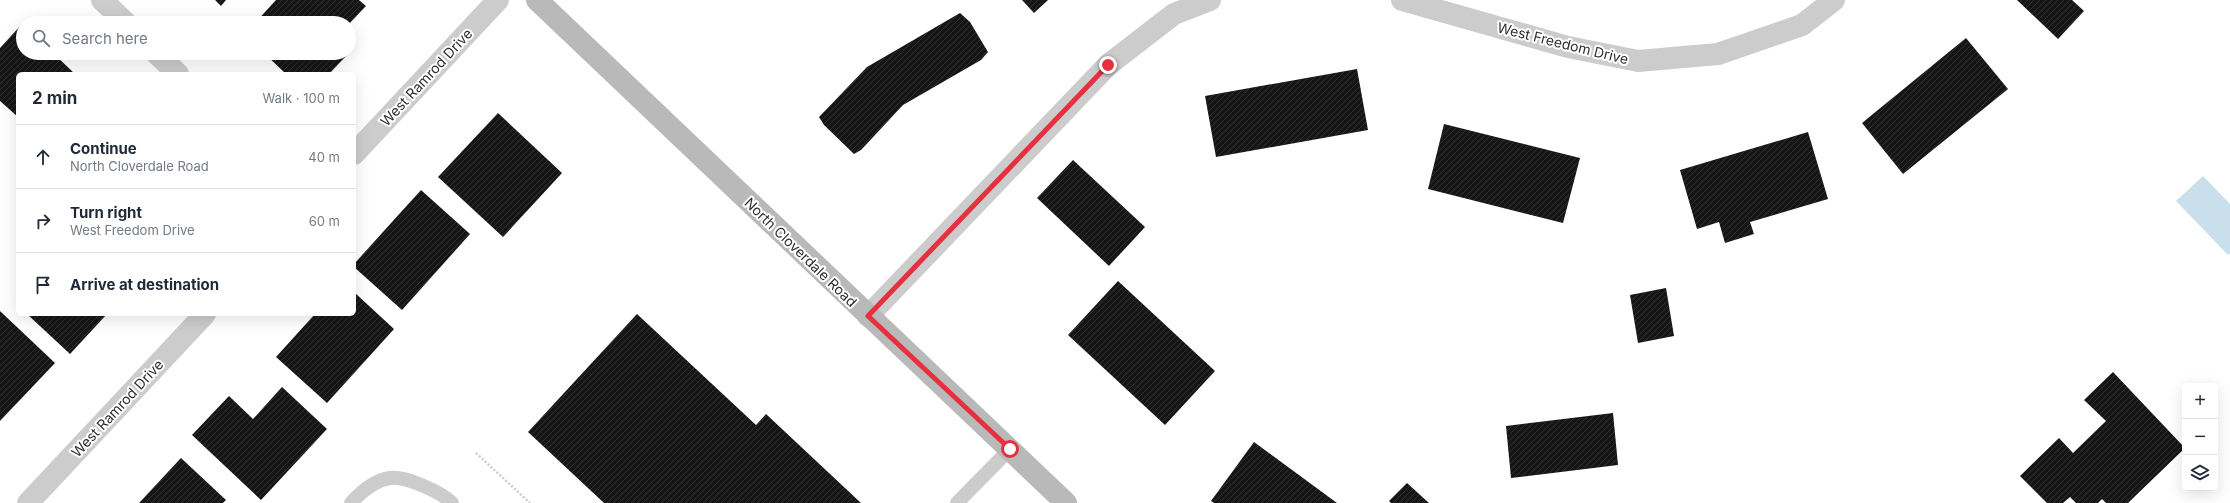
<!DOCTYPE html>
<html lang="en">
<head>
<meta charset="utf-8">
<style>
  :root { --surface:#fff; --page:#f6f6f7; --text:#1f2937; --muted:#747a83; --line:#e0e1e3 }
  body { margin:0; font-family:Inter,sans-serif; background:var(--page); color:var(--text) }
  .controls { position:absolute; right:12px; bottom:12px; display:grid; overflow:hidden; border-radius:6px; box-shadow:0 4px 16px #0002 }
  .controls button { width:36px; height:36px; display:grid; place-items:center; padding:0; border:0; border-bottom:1px solid var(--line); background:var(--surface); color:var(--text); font:20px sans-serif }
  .stop { position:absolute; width:12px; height:12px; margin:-9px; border:3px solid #e7303f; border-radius:50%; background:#fff }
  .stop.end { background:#e7303f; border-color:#fff; box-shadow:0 1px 4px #0008 }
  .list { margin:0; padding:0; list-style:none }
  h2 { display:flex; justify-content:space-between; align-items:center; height:52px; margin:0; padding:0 16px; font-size:17px }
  h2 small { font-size:13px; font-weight:400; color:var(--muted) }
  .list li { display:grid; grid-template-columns:26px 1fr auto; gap:12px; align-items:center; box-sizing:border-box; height:64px; padding:0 16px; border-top:1px solid var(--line) }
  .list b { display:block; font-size:15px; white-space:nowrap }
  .list p { margin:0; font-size:13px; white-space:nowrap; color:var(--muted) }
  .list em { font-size:13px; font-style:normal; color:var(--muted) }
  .icon { flex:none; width:22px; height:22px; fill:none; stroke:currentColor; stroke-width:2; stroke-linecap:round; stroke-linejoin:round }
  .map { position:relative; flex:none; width:2230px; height:503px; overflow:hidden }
  .search { position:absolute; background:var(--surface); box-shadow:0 4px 16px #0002; left:16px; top:16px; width:340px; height:44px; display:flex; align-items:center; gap:10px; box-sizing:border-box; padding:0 14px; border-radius:22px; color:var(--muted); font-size:15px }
  .panel { position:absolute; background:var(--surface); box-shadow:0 4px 16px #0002; left:16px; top:72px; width:340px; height:244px; border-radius:6px }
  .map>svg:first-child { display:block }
  .water { fill:#c9dfec }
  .building { fill:url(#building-hatch) }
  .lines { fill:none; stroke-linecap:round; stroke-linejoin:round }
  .path { stroke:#ccc; stroke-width:2.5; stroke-dasharray:2 2; stroke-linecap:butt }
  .service { stroke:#ccc; stroke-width:14 }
  .minor { stroke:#ccc; stroke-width:22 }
  .secondary { stroke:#b9b9b9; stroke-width:22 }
  .route { stroke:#e7303f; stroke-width:5 }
  .labels { text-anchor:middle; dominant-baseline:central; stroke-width:4; stroke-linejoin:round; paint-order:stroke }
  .street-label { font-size:14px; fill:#2f2f2f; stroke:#fff }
</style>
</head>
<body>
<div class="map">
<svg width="2230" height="503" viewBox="0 0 2230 503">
  <defs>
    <pattern id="building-hatch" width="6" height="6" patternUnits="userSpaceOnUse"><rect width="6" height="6" fill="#161616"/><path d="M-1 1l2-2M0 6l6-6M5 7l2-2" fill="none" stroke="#303030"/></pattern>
  </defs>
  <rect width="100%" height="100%" fill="#fff"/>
  <!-- water -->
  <polygon class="water" points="2203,176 2230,204 2230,253 2228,255 2176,201"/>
  <!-- building -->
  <g class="building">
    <polygon points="215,0 226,0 221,6"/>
    <polygon points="276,0 359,0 366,6 349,24 255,23"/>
    <polygon points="1022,0 1048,0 1034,13"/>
    <polygon points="2017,0 2072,0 2084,11 2058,39"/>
    <polygon points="960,13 970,22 988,52 981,60 903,105 861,150 854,154 824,125 819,117 867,67"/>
    <polygon points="22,24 23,53 53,53 75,74 18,74 18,117 0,101 0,48"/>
    <polygon points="1966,38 2008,89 1903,174 1862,123"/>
    <polygon points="264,53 347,53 348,54 329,74 286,74"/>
    <polygon points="1357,69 1368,130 1216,157 1205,96"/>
    <polygon points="498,113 562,173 503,237 438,177"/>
    <polygon points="1444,124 1580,158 1563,223 1428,189"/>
    <polygon points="1808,132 1828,199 1750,222 1754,234 1725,243 1719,222 1697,229 1680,170"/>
    <polygon points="1073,160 1145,227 1109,266 1037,198"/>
    <polygon points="421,190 470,234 402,310 354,267 354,264"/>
    <polygon points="1118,281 1215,371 1165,425 1068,335"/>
    <polygon points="1666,288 1674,336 1638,343 1630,295"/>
    <polygon points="354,292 394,329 327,403 276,357 315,314 354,314"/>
    <polygon points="0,311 55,363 0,421"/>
    <polygon points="27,314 107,314 70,354"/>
    <polygon points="637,314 756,425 766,414 861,503 604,503 528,432"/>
    <polygon points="2113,372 2185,448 2128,503 2106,503 2102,499 2098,503 2076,503 2070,497 2063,503 2047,503 2020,476 2059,438 2073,453 2106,421 2084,400"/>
    <polygon points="282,387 327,429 261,500 192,435 229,396 253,419"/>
    <polygon points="1613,413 1618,465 1511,478 1506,426"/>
    <polygon points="1254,442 1337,503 1214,503 1211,501"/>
    <polygon points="181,458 226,500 223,503 139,503"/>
    <polygon points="1407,483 1429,503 1391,503 1389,501"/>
  </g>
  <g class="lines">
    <!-- path -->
    <polyline class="path" points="476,453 530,503"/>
    <!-- service -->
    <g class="service">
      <path d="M 351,503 C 360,493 375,480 390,478 C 406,476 441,492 452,503"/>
      <polyline points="957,503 1010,449"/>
    </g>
    <!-- minor -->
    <g class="minor">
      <polyline points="102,0 126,23"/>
      <polyline points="1402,0 1568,47 1638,61 1718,54 1802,25 1834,0"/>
      <polyline points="156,53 178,74"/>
      <polyline points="354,154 498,0"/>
      <polyline points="868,316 1108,65 1174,14 1210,0"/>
      <polyline points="28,503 205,314"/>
    </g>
    <!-- secondary -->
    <polyline class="secondary" points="537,0 1066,503"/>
  </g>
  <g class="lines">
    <!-- route -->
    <polyline class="route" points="1010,449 868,316 1108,65"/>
  </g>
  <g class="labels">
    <!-- street labels -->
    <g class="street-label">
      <text transform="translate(1563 43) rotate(14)">West Freedom Drive</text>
      <text transform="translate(426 77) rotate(-47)">West Ramrod Drive</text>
      <text transform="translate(801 252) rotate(44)">North Cloverdale Road</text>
      <text transform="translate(117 408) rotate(-47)">West Ramrod Drive</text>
    </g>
  </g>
</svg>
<div class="controls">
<button>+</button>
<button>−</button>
<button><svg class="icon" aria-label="layers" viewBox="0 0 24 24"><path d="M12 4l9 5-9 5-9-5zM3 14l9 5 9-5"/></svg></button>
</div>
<div class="stop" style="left:1010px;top:449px"></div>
<div class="stop end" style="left:1108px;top:65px"></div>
<div class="search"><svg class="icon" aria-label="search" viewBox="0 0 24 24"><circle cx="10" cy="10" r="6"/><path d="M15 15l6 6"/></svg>Search here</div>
<section class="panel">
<h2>2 min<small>Walk · 100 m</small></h2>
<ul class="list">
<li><svg class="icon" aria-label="ahead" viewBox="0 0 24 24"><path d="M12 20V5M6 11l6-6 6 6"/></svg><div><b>Continue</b><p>North Cloverdale Road</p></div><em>40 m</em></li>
<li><svg class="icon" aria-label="right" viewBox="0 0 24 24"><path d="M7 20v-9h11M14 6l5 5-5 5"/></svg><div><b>Turn right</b><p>West Freedom Drive</p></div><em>60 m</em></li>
<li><svg class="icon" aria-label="arrive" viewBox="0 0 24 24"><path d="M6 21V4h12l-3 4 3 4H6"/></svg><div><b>Arrive at destination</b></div></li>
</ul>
</section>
</div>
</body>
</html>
